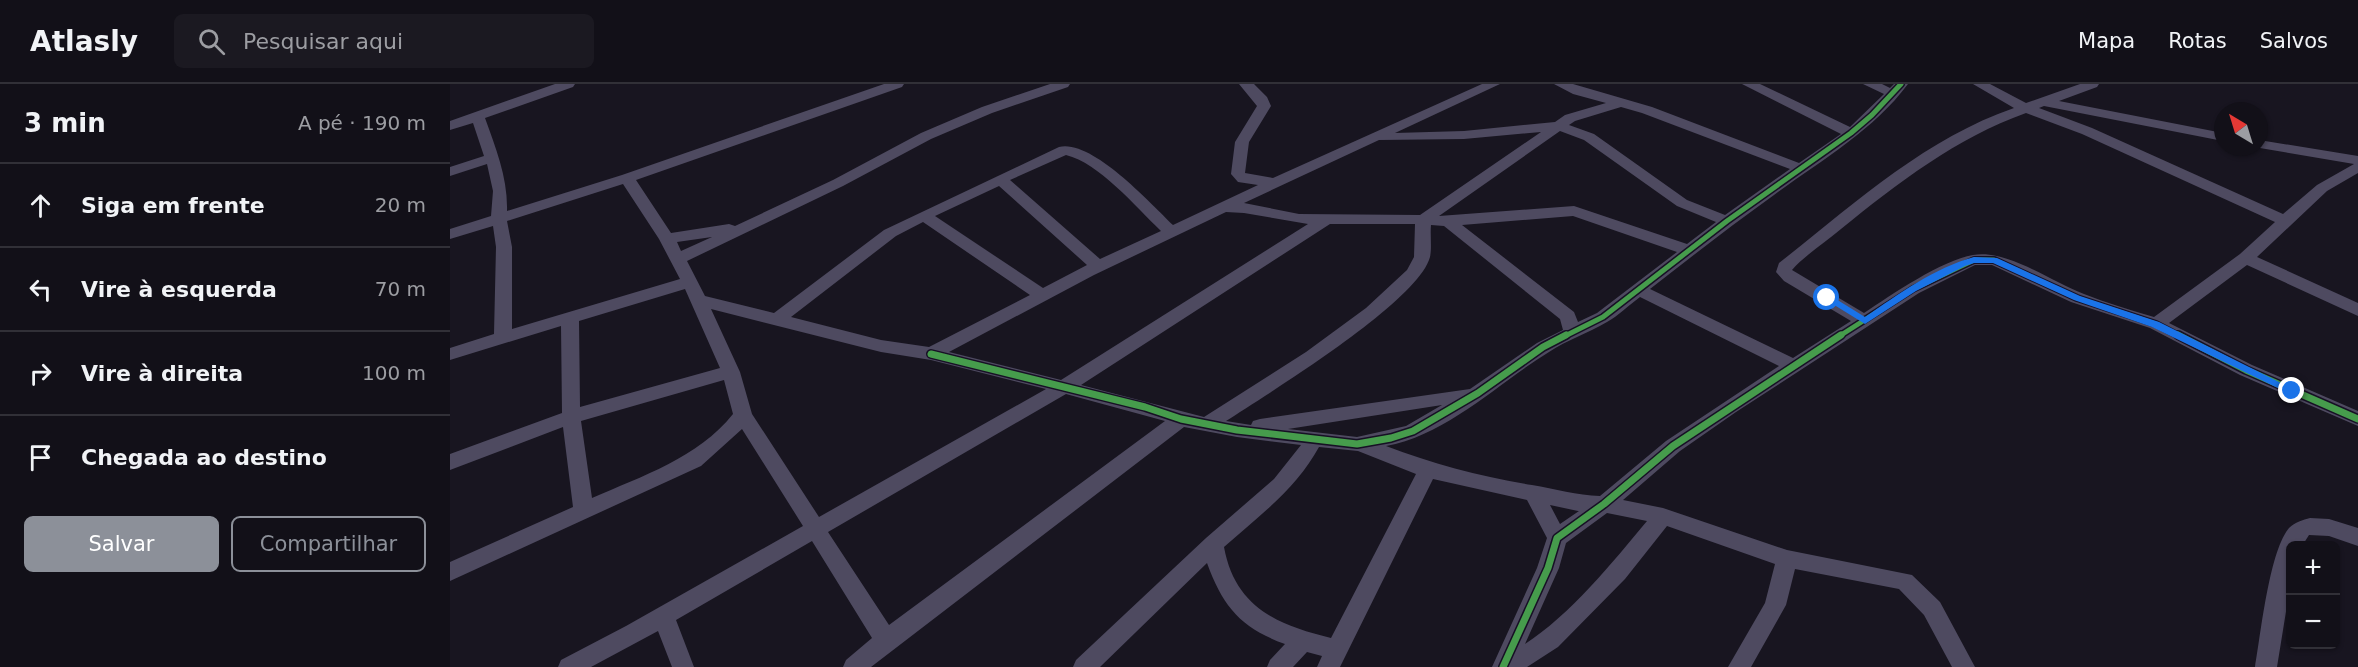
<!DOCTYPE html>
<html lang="pt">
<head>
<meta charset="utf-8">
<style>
  :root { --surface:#121018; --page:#1b1921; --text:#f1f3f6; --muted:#9c9da2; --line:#313037; --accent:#8c9099 }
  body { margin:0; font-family:"DejaVu Sans",sans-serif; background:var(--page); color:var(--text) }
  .controls { position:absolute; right:18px; bottom:18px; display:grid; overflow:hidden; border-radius:9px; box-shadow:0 2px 4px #0004 }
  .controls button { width:54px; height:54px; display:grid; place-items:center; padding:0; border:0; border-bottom:2px solid var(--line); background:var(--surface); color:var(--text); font:30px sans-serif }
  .compass { position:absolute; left:1764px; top:18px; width:54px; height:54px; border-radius:50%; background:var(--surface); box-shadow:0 2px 4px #0004; rotate:322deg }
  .stop { position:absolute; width:18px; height:18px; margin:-14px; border:4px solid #1a73e8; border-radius:50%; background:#fff }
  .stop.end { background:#1a73e8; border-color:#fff; box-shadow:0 2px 6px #0008 }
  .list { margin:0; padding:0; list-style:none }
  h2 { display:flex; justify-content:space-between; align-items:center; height:78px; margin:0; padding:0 24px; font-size:26px }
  h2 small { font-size:20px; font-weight:400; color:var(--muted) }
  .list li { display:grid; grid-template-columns:39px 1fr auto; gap:18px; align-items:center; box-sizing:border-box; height:84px; padding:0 24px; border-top:2px solid var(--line) }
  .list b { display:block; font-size:22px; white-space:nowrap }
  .list em { font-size:20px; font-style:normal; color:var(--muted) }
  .actions { display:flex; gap:12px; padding:18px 24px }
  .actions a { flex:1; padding:14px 0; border:2px solid var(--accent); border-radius:9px; text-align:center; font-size:21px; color:var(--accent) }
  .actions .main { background:var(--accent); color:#fff }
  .icon { flex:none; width:33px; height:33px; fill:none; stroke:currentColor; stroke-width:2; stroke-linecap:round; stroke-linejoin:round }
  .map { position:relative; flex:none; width:1908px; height:583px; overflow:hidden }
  header { display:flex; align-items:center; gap:36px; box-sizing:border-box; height:84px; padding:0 30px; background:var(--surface); border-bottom:2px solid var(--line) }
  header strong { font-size:28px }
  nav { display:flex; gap:33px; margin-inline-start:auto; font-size:21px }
  .search { width:420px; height:54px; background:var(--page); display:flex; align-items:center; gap:15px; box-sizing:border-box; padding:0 21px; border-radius:9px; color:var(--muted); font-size:22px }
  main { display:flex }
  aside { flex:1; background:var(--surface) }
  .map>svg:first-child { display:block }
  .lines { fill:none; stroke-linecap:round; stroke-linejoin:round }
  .minor { fill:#4e4a60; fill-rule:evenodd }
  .cycleway-far1-casing { stroke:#171025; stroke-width:8 }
  .cycleway-casing { stroke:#171025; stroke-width:10 }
  .cycleway-far1 { stroke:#469c4c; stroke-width:5 }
  .cycleway { stroke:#469c4c; stroke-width:7 }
  .route { fill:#1a73e8 }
</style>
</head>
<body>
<header>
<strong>Atlasly</strong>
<div class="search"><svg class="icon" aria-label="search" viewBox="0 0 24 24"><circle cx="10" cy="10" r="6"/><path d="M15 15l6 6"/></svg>Pesquisar aqui</div>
<nav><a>Mapa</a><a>Rotas</a><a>Salvos</a></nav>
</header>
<main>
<aside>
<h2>3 min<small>A pé · 190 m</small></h2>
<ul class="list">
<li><svg class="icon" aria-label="ahead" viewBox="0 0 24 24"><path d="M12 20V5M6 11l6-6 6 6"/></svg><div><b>Siga em frente</b></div><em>20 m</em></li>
<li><svg class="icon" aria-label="left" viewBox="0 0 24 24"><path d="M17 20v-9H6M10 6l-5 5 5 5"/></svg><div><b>Vire à esquerda</b></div><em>70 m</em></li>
<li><svg class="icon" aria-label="right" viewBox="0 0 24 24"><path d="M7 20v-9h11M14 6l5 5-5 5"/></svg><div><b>Vire à direita</b></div><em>100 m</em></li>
<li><svg class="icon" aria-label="arrive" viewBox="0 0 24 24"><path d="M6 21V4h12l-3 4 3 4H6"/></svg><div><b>Chegada ao destino</b></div></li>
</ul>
<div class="actions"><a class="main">Salvar</a><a>Compartilhar</a></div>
</aside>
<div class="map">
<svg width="1908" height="583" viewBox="0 0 1908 583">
  <rect width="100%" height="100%" fill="#181520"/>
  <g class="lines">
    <!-- minor -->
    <g class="minor">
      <path d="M 105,0 L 125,0 L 123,3 L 35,34 C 46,65 58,94 57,127 L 172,91 L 434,0 L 454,0 L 452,3 L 186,96 L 221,149 L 279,140 L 285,142 L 383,96 L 471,49 L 532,23 L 600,0 L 620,0 L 618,3 L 542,29 L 481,55 L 393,102 L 237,177 L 255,212 L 324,229 L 434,146 L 609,63 C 642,55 700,119 723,141 L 808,101 L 788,98 L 781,90 L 785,58 L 807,22 L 789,0 L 804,0 L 817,13 L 821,22 L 799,58 L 795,89 L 823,94 L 1032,0 L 1050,0 L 945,49 L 1014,47 L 1105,38 L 1115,31 L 1156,19 L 1123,10 L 1104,0 L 1123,0 L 1202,23 L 1349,79 L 1391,50 L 1292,0 L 1310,0 L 1400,43 L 1434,10 L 1413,0 L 1432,0 L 1440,4 L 1444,0 L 1458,0 C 1423,47 1370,77 1324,111 C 1282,141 1241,173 1200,205 L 1343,274 L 1401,237 L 1334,197 L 1326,188 L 1329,179 C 1403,121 1474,55 1564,24 L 1523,0 L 1540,0 L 1576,19 L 1630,0 L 1649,0 L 1647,3 L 1609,17 L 1773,49 L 1773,57 L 1594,22 L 1589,24 L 1642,44 L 1833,130 L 1867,101 L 1904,80 L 1804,63 L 1809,63 L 1809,56 L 1908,72 L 1908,89 L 1877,107 L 1807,173 L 1908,219 L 1908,232 L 1797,181 L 1719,239 L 1802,281 L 1908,327 L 1908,342 L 1790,291 L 1700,244 L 1621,218 L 1542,181 L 1525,181 L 1469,209 L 1286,328 L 1230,367 L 1173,416 L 1213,424 L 1337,466 L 1462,491 L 1490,518 L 1525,583 L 1502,583 L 1474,531 L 1449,505 L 1345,485 L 1336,521 L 1301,583 L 1278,583 L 1315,519 L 1325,480 L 1217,442 L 1175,495 L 1108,563 L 1077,583 L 1042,583 L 1087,484 L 1097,454 L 1077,416 L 983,395 L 890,583 L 867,583 L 872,572 L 857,568 L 843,583 L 817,583 L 820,576 L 835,560 C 791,544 773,523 757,479 L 650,583 L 623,583 L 626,576 L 756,454 L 824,395 L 851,361 L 787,353 L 734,343 L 421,583 L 393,583 L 396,576 L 422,554 L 362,457 L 226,536 L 244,583 L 222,583 L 208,547 L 141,583 L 108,583 L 111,576 L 176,542 L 353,442 L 292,345 L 251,382 L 0,497 L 0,478 L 123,423 L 113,343 L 0,386 L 0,370 L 112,329 L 111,242 L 0,276 L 0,264 L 44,250 L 46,163 L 43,142 L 0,155 L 0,145 L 41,132 L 43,107 L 37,80 L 0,92 L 0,83 L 34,72 L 23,39 L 0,46 L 0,37 ZM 1171,23 L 1192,29 L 1340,85 L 1275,131 L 1237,116 L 1144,50 L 1119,41 L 1125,37 ZM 1576,29 L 1632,50 L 1825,138 L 1790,170 L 1704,233 C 1680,226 1657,219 1634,210 C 1601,198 1558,165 1523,171 C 1492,176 1441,211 1414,229 L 1342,186 C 1355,171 1376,158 1391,145 C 1448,99 1506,54 1576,29 ZM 1110,47 L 1134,56 L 1227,122 L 1266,138 L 1237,160 L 1124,122 L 989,132 ZM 1091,48 L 970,131 L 849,130 L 794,119 L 929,56 L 1014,55 ZM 616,71 C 649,79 685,122 711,147 L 650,175 L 560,96 ZM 173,100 L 209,155 L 230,195 L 62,245 L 62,163 L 57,137 ZM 549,102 L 637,181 L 593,204 L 485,132 ZM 776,128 L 794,129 L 858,140 L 611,296 L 499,268 L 644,191 ZM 1123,132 L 1227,168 L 1147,229 L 1128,238 L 1124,228 L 1012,141 ZM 473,138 L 580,211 L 479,263 L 431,256 L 341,233 L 446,152 ZM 880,140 L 965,140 L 964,173 L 957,186 L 916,224 L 856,268 L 754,333 L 631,301 ZM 981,141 L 994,142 L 1110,235 L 1113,246 L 1087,259 L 1020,305 L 810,335 L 803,337 L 801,341 L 776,337 C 819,309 968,218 980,173 C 982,164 980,151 981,141 ZM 262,153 L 231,167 L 227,158 ZM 235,205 L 270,284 L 130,323 L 129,237 ZM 1190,213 L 1329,282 L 1216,357 L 1150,412 C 1127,411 1105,405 1082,401 C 1032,393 983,380 936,362 C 997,351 1048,299 1099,268 C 1117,256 1138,249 1157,238 C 1168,232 1179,221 1190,213 ZM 261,225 L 431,268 L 481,276 L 596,305 L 369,433 L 302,330 L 290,288 ZM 274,296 L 283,330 C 248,374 192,392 142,414 L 131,337 ZM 616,310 L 715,337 L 439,541 L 378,448 ZM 992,321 L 956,342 L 907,353 L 838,345 ZM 869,363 L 908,367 L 966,390 L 881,554 C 827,541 785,523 774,463 C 809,432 846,405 869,363 ZM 1100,421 L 1128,427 L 1129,427 L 1110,440 ZM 1157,429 L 1197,437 C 1163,478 1120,531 1075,560 L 1109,484 L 1116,459 Z"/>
      <path d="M 1860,434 L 1879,435 L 1908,444 L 1908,462 L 1879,452 L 1859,451 L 1852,462 L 1840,462 L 1840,503 L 1827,583 L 1805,583 C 1811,550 1819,468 1839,444 C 1845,438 1853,436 1860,434 Z"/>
    </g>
    <defs>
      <g id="cycleway-far1">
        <polyline points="1113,253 1153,233 1277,137 1401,49 1422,31 1451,0"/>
        <polyline points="1388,253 1463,205 1524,176 1544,176 1627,214 1706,240 1731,253"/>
      </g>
      <g id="cycleway">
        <polyline points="1728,251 1796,286 1908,335"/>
        <polyline points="481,270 695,323 731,335 787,346 907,360 941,354 963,347 1028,309 1093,263 1116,251"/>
        <polyline points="1053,583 1098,484 1107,454 1154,420 1223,362 1391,251"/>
      </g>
    </defs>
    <!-- cycleway-far1 casing -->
    <use href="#cycleway-far1" class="cycleway-far1-casing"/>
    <!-- cycleway casing -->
    <use href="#cycleway" class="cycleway-casing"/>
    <!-- cycleway-far1 -->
    <use href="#cycleway-far1" class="cycleway-far1"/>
    <!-- cycleway -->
    <use href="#cycleway" class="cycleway"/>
  </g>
  <!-- route -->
  <path class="route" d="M 1524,173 L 1547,174 L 1630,212 L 1709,238 L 1847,307 L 1842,311 L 1838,309 L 1702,243 L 1624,216 L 1543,179 L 1524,179 L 1515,182 L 1466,207 L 1415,240 L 1373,214 L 1381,212 L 1415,233 C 1449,210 1484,184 1524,173 Z"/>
</svg>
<div class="controls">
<button>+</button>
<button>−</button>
</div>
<svg class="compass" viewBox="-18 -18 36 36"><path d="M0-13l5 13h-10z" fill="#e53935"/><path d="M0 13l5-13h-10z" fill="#9c9da2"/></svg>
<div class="stop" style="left:1377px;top:214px"></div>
<div class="stop end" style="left:1842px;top:307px"></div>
</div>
</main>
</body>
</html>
